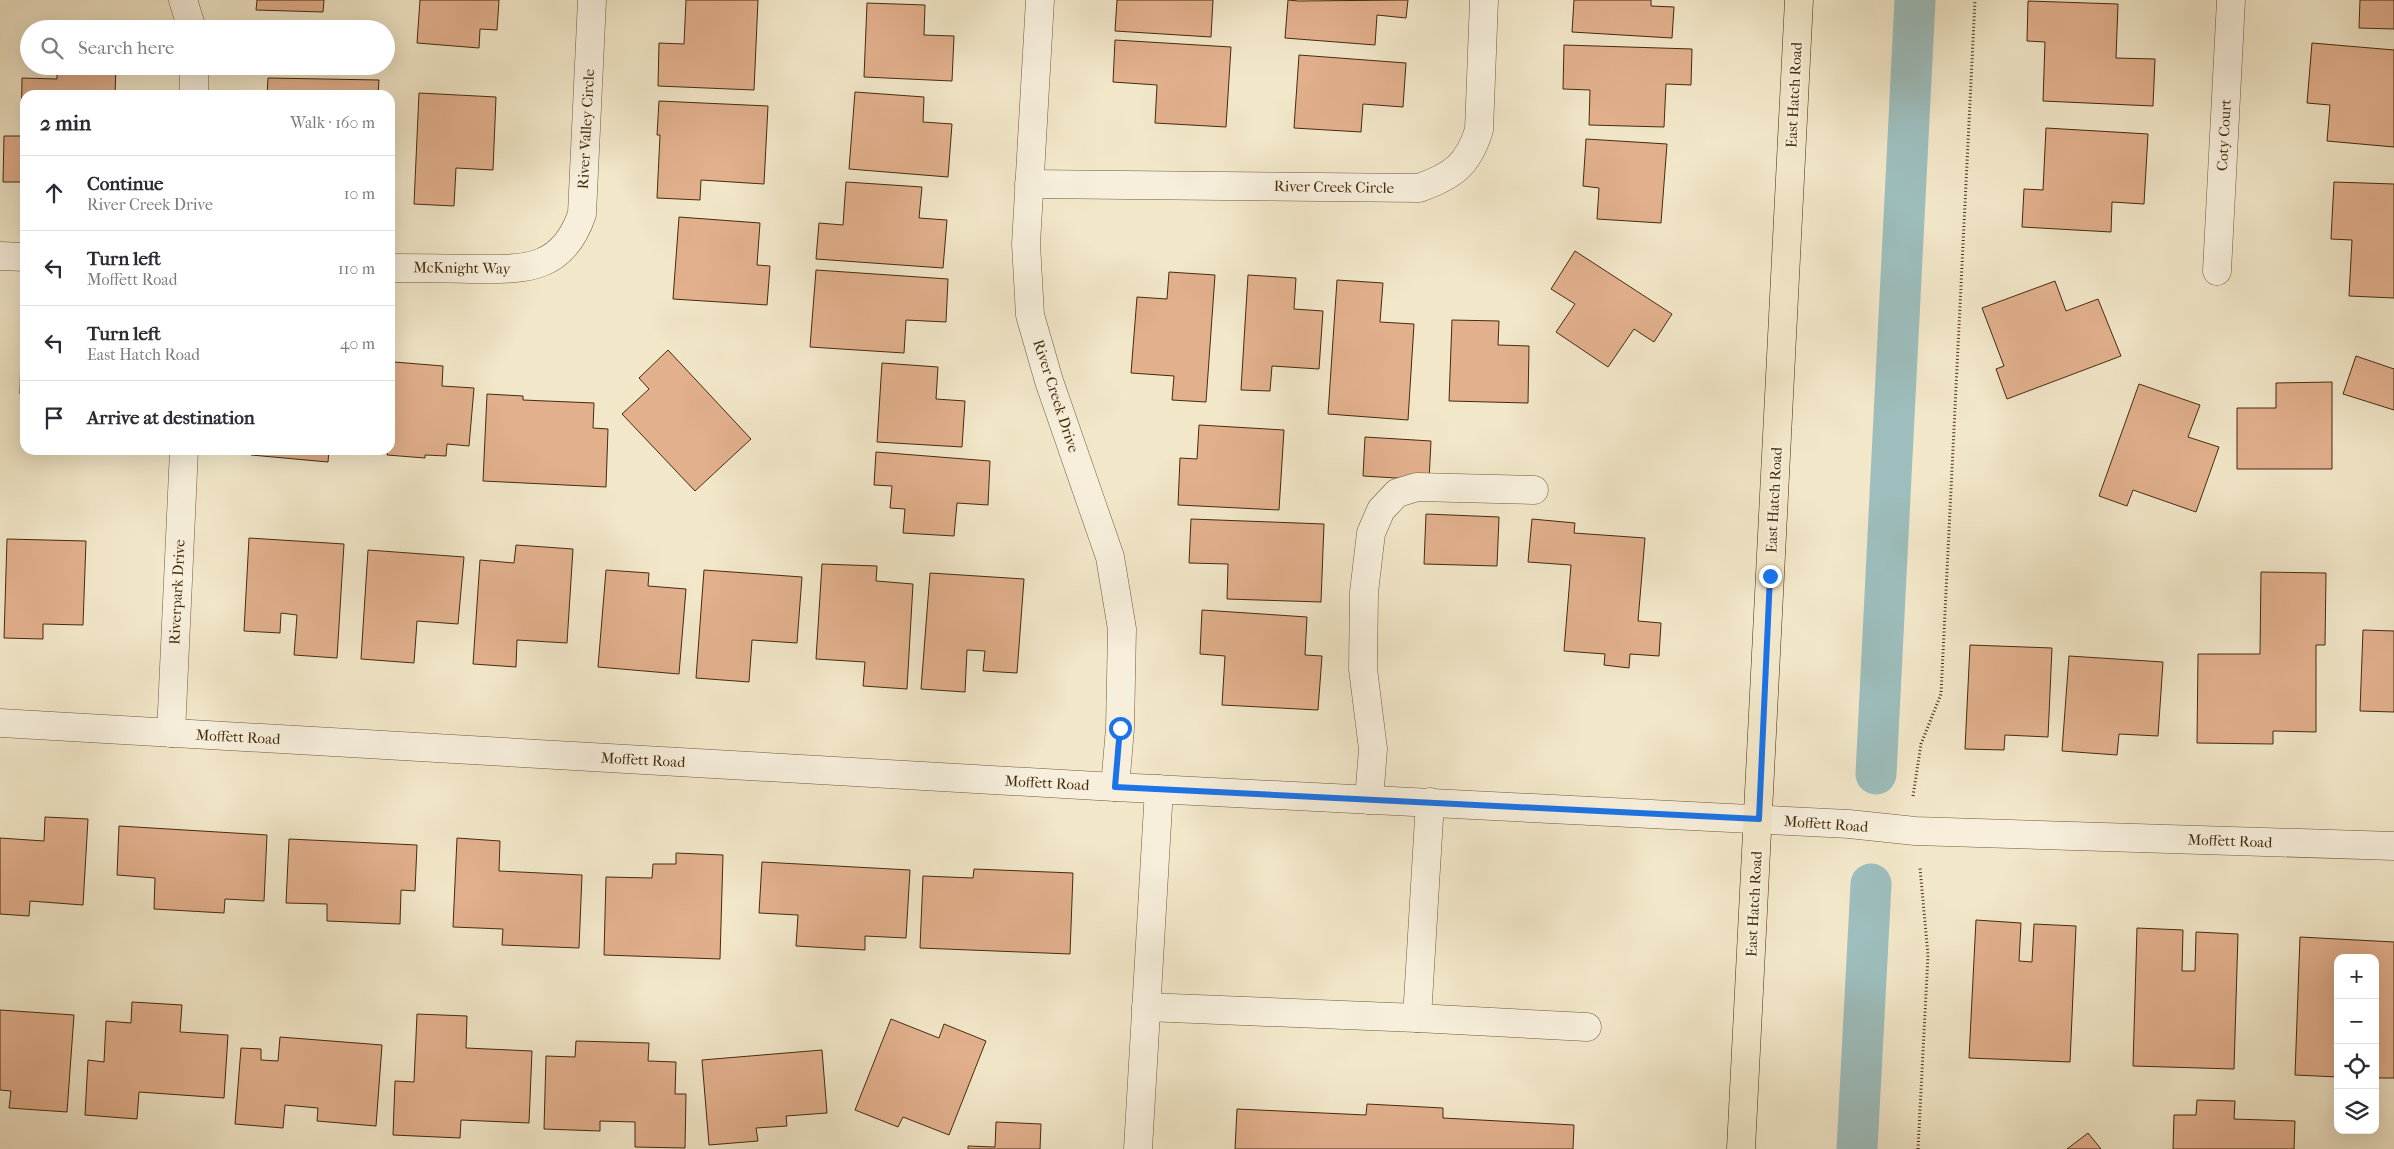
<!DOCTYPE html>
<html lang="en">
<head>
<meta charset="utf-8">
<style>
  :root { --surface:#fff; --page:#f2f2f3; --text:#2b2b33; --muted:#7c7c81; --line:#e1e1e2 }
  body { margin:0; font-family:"IM FELL French Canon",serif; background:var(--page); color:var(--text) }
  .controls { position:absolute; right:15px; bottom:15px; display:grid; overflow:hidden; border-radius:10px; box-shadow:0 5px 20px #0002 }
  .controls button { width:45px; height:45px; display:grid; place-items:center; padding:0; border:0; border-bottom:1px solid var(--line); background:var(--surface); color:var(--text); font:25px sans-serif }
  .stop { position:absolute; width:15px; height:15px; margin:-11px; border:4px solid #1a73e8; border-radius:50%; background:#fff }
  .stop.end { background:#1a73e8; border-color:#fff; box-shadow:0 1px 5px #0008 }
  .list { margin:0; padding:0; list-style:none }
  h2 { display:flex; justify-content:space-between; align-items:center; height:65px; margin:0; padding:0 20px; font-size:21px }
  h2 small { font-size:16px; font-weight:400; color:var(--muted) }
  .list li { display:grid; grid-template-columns:32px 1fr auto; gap:15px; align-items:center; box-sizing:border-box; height:75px; padding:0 20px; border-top:1px solid var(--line) }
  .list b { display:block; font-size:19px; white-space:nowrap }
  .list p { margin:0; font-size:16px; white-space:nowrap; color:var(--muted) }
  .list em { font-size:16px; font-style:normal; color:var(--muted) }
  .icon { flex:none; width:28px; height:28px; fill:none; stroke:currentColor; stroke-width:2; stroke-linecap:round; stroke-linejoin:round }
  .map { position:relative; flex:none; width:2394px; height:1149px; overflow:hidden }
  .search { position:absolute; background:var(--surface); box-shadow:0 5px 20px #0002; left:20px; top:20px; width:375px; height:55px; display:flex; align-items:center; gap:12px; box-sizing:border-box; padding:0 18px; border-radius:28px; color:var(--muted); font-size:19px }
  .panel { position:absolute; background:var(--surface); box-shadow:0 5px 20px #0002; left:20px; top:90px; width:375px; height:365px; border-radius:15px }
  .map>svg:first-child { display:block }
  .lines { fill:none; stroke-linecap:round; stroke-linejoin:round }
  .canal { stroke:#9dbebd; stroke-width:41 }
  .building { fill:#e2b08d; stroke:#442b0c }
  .minor-casing { stroke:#705a3b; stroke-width:29 }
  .major-casing { stroke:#442b0c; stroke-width:29 }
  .path { stroke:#442b0c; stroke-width:3; stroke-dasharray:1 2.5; stroke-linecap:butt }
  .minor { stroke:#f7efdc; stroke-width:28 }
  .major { stroke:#f2e7c9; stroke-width:28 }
  .route { stroke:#1a73e8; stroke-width:6 }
  .labels { text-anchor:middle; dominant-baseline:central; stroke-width:4.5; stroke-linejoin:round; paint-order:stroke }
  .street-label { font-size:15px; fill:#442b0c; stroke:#f7efdc }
</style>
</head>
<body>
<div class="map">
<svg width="2394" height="1149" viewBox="0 0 2394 1149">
  <rect width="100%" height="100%" fill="#f2e7c9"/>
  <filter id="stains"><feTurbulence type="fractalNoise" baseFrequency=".004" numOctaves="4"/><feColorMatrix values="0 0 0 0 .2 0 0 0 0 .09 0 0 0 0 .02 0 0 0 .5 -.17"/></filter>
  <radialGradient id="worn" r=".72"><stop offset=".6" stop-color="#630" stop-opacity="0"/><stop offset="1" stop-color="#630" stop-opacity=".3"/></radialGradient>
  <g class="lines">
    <!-- canal -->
    <g class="canal">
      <polyline points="1876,774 1915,0"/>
      <polyline points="1857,1149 1871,884"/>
    </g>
  </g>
  <!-- building -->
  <g class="building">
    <polygon points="257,0 324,0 323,12 256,10"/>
    <polygon points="420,0 499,0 497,30 480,29 479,48 417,43"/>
    <polygon points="686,0 758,0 754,90 658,86 659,43 684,44"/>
    <polygon points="1117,0 1213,0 1211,37 1115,31"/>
    <polygon points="1288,0 1298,1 1408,0 1406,18 1377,15 1375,45 1285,38"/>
    <polygon points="1574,0 1651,0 1651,6 1674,7 1672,38 1572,32"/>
    <polygon points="2360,0 2394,0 2394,29 2359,28"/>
    <polygon points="2028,1 2118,4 2116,58 2155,59 2153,106 2043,101 2045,42 2027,41"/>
    <polygon points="867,3 925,5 924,35 954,36 952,81 864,77"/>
    <polygon points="1115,40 1231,47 1226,127 1155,123 1157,85 1113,82"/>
    <polygon points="2312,43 2394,50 2394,147 2327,141 2330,105 2307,103"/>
    <polygon points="1564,45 1692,49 1691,85 1666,84 1664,127 1589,125 1590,90 1563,89"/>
    <polygon points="1299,55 1406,63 1403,107 1363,104 1361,132 1294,128"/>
    <polygon points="57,66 116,66 115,95 25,95 25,182 3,182 4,136 21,136 22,78 57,79"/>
    <polygon points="268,78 379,80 378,95 267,95"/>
    <polygon points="855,92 924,97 923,122 952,124 948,177 849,169"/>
    <polygon points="419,93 496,97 493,170 456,168 454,206 414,204"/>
    <polygon points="659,101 768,106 764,184 701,180 700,200 657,198 660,135 657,135"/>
    <polygon points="2046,128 2148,134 2144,204 2112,202 2111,232 2022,227 2024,189 2043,190"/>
    <polygon points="1586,139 1667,144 1661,223 1597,219 1599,188 1583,186"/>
    <polygon points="846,182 922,187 919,218 947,220 943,268 816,259 819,223 843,225"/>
    <polygon points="2334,182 2394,184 2394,298 2349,296 2352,240 2331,239"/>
    <polygon points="679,217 760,223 757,265 770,266 767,305 673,299"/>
    <polygon points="1575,251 1672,314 1654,342 1634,329 1608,367 1556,332 1575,304 1551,289"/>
    <polygon points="816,270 948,279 946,322 906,320 904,353 810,347"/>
    <polygon points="1169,272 1215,275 1206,402 1172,400 1174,376 1131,373 1137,297 1167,299"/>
    <polygon points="1248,275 1296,278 1294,309 1323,311 1319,369 1272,366 1270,391 1241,390"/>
    <polygon points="1337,280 1383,283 1380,322 1414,324 1408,420 1328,414"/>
    <polygon points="2055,281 2066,311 2098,299 2121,356 2007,399 1996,369 2004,366 1982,308"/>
    <polygon points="1452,320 1499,321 1498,345 1529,346 1528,403 1449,401"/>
    <polygon points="21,350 25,350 25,394 20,394"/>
    <polygon points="668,350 751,439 695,491 622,414 649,389 639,378"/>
    <polygon points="2356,356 2394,369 2394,410 2343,394"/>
    <polygon points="394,362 443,366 442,386 474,388 469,446 447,444 446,456 425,455 425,458 387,455 388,450 390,450"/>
    <polygon points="882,363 938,367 936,399 965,401 962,447 877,442"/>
    <polygon points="2332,382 2332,469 2237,469 2237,408 2276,408 2276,383"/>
    <polygon points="2139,384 2200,405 2188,437 2219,447 2196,512 2133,490 2127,506 2099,496"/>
    <polygon points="487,394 523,396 523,400 594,403 593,428 608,429 606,487 483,481"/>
    <polygon points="1199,425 1284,430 1279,510 1178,505 1180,458 1197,459"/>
    <polygon points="1365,437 1431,441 1429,480 1363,476"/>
    <polygon points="251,450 329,450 328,462 251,455"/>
    <polygon points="876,452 990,461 988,505 957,503 954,536 903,533 905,509 890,508 892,486 874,485"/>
    <polygon points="1426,514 1499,517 1497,566 1424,564"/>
    <polygon points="1191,519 1324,524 1321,602 1227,599 1228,564 1189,563"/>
    <polygon points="1532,519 1575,523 1574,533 1645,538 1638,621 1661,623 1659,656 1630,654 1629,668 1604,665 1605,654 1564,651 1571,565 1528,562"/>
    <polygon points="249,538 344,544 337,658 294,655 297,615 281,613 280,633 244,631"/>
    <polygon points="7,539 86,541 83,625 43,624 43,639 4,638"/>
    <polygon points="516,545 573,549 567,643 517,640 516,667 473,664 480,560 514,563"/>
    <polygon points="368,550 464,557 458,624 417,621 414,663 361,659"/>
    <polygon points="822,564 877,566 876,581 913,584 907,689 863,686 865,662 816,659"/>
    <polygon points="606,570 649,573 648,586 686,589 679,674 598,667"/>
    <polygon points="704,570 802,577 797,643 752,640 749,682 696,678"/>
    <polygon points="2261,572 2326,573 2325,645 2316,645 2316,732 2273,731 2273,744 2197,743 2198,654 2260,654"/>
    <polygon points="930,573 1024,579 1017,673 983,671 985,651 967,650 965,692 921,689"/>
    <polygon points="1202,610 1307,617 1305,655 1322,656 1318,710 1222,705 1225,656 1200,654"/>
    <polygon points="2363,630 2394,631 2394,712 2360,711"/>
    <polygon points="1970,645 2052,648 2048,737 2005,735 2004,750 1965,749"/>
    <polygon points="2069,656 2163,662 2158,736 2119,734 2117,755 2062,751"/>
    <polygon points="45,817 88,819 83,905 30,901 29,916 0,914 0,838 44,841"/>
    <polygon points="119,826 267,835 264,901 225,899 224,913 154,909 155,878 117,875"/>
    <polygon points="457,838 500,841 499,871 582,875 579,948 502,945 503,929 453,927"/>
    <polygon points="289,839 417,845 415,891 401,890 400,924 327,921 327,904 286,903"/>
    <polygon points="676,853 723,855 720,959 604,955 606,877 652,878 653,864 676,864"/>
    <polygon points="762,862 910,870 906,938 865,936 865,950 796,946 798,915 759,913"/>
    <polygon points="974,869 1073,873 1070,954 920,948 923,876 973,878"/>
    <polygon points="1976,920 2021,923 2019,961 2032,962 2034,924 2076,926 2070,1062 1969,1058"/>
    <polygon points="2137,928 2183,930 2182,971 2195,971 2196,932 2238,934 2234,1069 2133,1066"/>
    <polygon points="2300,937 2394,942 2394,1078 2375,1078 2375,958 2338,958 2338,1077 2295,1075"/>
    <polygon points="132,1002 182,1005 180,1032 228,1035 224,1098 139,1092 137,1119 85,1115 88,1060 104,1062 106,1021 131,1023"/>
    <polygon points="0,1010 74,1015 67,1112 9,1108 11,1091 0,1090"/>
    <polygon points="417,1014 467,1016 466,1048 532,1051 529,1123 461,1120 460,1138 393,1135 395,1081 414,1082"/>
    <polygon points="891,1019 939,1038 944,1024 986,1041 949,1135 903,1117 898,1127 855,1110"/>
    <polygon points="280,1037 382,1045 376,1126 317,1121 318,1108 285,1105 283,1128 235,1124 241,1048 261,1049 261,1060 278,1061"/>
    <polygon points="576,1041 649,1043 648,1061 676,1062 675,1094 686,1094 685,1148 635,1147 635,1122 600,1121 600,1131 544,1129 546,1056 575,1057"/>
    <polygon points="822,1050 827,1113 786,1116 787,1126 756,1128 758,1141 709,1145 702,1060"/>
    <polygon points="2197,1100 2235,1101 2234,1119 2295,1121 2294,1149 2173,1149 2174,1115 2196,1115"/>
    <polygon points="1367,1104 1443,1108 1443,1118 1574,1125 1573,1149 1235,1149 1237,1109 1366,1115"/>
    <polygon points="996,1122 1041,1124 1040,1149 968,1149 968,1146 995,1147"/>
    <polygon points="2088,1133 2101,1149 2067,1149"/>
  </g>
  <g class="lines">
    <defs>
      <g id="minor">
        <polyline points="183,0 192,29"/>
        <polyline points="1040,0 1026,244 1030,315 1049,381 1110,557 1122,629 1120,728 1115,787"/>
        <polyline points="194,66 194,95"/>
        <path d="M 1029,184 L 1419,188 C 1453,176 1468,165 1479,130 L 1484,0"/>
        <polyline points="0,256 25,257"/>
        <path d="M 390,268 C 417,268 444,268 470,269 C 522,269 562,273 582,214 L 592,0"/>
        <polyline points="2217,271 2231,0"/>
        <polyline points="0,723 1115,787 1849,824 1915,831 2394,846"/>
        <polyline points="171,733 184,450"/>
        <polyline points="1369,800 1373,749 1363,669 1364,592 1371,533 1381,510 1397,493 1417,487 1534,490"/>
        <polyline points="1146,1007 1417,1018 1430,802"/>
        <polyline points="1417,1018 1587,1027"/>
        <polyline points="1138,1149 1159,789"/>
      </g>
      <polyline id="major" points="1741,1149 1799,0"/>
    </defs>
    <!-- minor casing -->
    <use href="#minor" class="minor-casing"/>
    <!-- major casing -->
    <use href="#major" class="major-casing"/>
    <!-- path -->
    <g class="path">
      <polyline points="1913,796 1921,744 1941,694 1975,0"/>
      <polyline points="1918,1149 1928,955 1920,868"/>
    </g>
    <!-- minor -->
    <use href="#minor" class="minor"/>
    <!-- major -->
    <use href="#major" class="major"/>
  </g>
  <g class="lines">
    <!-- route -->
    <polyline class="route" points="1120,728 1115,787 1759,819 1770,576"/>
  </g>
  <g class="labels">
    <!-- street labels -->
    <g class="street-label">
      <text transform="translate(1794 95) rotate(-87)">East Hatch Road</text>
      <text transform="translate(586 129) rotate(-87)">River Valley Circle</text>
      <text transform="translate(2224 135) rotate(-87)">Coty Court</text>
      <text transform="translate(1334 187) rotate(1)">River Creek Circle</text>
      <text transform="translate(462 268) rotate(1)">McKnight Way</text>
      <text transform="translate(1056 396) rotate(72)">River Creek Drive</text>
      <text transform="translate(1774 500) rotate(-87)">East Hatch Road</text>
      <text transform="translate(177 592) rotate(-87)">Riverpark Drive</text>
      <text transform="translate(238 737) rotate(3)">Moffett Road</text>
      <text transform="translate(643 760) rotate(3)">Moffett Road</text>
      <text transform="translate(1047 783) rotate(3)">Moffett Road</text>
      <text transform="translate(1826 824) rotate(4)">Moffett Road</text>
      <text transform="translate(2230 841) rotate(2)">Moffett Road</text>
      <text transform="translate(1754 904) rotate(-87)">East Hatch Road</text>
    </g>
  </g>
  <rect width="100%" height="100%" filter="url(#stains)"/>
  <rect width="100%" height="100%" fill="url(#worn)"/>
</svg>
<div class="controls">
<button>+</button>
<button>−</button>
<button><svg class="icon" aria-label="locate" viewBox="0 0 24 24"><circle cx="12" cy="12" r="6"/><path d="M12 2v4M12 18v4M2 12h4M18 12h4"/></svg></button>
<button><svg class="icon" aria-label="layers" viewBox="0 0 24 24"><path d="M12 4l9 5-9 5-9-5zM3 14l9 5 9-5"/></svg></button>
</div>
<div class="stop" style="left:1120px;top:728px"></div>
<div class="stop end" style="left:1770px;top:576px"></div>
<div class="search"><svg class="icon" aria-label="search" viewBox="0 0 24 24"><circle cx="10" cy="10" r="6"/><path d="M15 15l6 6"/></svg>Search here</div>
<section class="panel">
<h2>2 min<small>Walk · 160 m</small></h2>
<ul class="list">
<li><svg class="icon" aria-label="ahead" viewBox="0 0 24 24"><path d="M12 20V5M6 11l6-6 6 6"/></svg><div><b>Continue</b><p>River Creek Drive</p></div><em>10 m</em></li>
<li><svg class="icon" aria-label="left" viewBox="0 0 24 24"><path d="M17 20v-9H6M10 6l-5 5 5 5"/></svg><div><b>Turn left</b><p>Moffett Road</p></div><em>110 m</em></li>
<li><svg class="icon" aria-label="left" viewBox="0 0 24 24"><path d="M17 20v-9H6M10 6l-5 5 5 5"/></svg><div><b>Turn left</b><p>East Hatch Road</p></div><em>40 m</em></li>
<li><svg class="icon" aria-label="arrive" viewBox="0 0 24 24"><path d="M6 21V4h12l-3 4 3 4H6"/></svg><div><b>Arrive at destination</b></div></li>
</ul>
</section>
</div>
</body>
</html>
